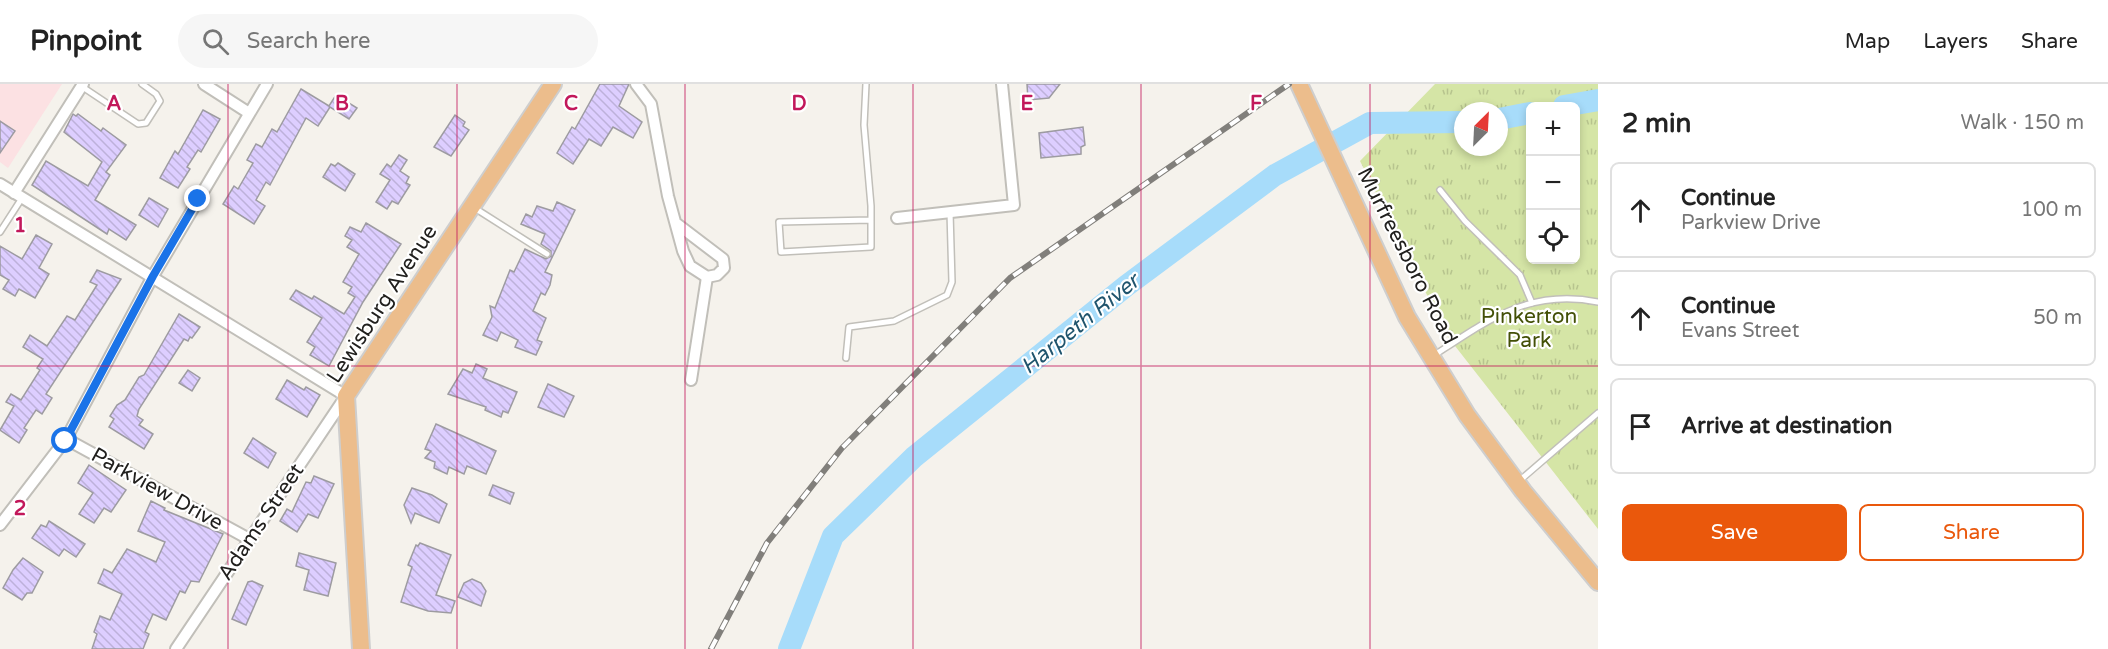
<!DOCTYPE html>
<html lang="en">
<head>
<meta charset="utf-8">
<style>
  :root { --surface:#fff; --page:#f6f6f6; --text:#222; --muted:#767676; --line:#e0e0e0; --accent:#ea580c }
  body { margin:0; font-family:"Varela Round",sans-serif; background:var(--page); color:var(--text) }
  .controls { position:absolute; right:18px; top:18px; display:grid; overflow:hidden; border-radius:9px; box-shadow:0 3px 9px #0003 }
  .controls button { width:54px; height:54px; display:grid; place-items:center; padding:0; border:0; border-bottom:2px solid var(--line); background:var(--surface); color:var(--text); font:30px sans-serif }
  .compass { position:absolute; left:1454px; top:18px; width:54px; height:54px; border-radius:50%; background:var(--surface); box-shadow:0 3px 9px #0003; rotate:24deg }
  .stop { position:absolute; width:18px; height:18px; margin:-14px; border:4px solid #1a73e8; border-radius:50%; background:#fff }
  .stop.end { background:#1a73e8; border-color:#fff; box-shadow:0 2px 6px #0008 }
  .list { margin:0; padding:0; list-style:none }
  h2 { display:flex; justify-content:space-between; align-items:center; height:78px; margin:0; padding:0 24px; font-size:26px }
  h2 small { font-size:20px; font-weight:400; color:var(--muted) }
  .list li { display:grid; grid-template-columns:39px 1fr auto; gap:18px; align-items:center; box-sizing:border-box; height:96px; margin:0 12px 12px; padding:0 12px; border:2px solid var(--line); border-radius:9px }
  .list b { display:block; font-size:22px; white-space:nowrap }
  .list p { margin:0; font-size:20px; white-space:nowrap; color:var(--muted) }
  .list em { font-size:20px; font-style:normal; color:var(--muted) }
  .actions { display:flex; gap:12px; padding:18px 24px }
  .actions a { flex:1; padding:14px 0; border:2px solid var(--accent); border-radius:9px; text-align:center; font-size:21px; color:var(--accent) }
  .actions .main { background:var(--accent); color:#fff }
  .icon { flex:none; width:33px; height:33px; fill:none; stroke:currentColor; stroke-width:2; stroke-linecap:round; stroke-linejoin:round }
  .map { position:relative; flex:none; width:1598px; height:565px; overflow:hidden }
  header { display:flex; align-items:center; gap:36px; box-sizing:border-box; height:84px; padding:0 30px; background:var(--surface); border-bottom:2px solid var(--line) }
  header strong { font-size:28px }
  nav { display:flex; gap:33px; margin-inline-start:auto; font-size:21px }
  .search { width:420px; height:54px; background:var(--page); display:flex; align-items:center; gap:15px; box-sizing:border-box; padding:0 21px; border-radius:33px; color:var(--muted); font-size:22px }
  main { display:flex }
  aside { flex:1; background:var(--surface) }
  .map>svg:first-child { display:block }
  .commercial { fill:#fce1e3 }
  .park { fill:url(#park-tufts); fill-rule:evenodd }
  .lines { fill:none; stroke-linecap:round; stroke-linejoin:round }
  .river { stroke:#a7dcfa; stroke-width:22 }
  .building { fill:url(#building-back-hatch); stroke:#9d9ba1; stroke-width:1.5 }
  .lane-casing { stroke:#c1bfb9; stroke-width:8 }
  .street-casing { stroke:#c1bfb9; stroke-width:14 }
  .primary-casing { stroke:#cecece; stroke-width:20 }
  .lane { stroke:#fff; stroke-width:5 }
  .street { stroke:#fff; stroke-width:10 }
  .primary { stroke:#ecbd8c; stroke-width:16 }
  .rail-casing { stroke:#817f7b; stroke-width:6 }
  .rail { stroke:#fff; stroke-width:4; stroke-dasharray:11; stroke-linecap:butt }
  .route { stroke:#1a73e8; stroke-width:8 }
  .grid { fill:none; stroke:#c2185b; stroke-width:1.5; stroke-opacity:0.55 }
  .labels { text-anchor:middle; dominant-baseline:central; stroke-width:4.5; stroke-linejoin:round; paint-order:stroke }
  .street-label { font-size:21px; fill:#21201e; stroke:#fff }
  .park-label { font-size:21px; fill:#435007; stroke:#fff }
  .water-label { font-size:22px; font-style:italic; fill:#1f546d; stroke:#fff }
  .grid-label { font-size:20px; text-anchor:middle; font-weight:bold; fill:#c2185b; stroke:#fff; stroke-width:4.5; stroke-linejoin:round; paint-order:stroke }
</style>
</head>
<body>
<header>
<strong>Pinpoint</strong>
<div class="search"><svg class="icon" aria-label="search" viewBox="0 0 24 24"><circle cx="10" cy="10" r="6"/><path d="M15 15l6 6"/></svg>Search here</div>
<nav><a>Map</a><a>Layers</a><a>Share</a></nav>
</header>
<main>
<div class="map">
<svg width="1598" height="565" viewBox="0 0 1598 565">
  <defs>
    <pattern id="park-tufts" width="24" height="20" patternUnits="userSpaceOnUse" patternTransform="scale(1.5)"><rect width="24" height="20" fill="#d5e5a6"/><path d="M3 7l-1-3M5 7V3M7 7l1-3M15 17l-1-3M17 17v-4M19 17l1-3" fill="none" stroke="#b7c48e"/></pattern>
    <pattern id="building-back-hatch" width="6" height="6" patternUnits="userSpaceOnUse" patternTransform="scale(1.5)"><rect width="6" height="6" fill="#ddceff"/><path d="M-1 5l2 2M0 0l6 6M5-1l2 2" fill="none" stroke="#bdb1da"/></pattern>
  </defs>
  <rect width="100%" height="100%" fill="#f5f2ec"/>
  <!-- commercial -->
  <polygon class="commercial" points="0,0 62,0 8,84 0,78"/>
  <!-- park -->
  <path class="park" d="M 1435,0 L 1598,0 L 1598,445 L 1448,253 L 1360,77 ZM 1530,22 L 1576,22 L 1576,176 L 1530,176 ZM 1463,27 L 1499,27 L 1499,63 L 1463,63 Z"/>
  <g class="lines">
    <!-- river -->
    <g class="river">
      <polyline points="1564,22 1598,16"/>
      <polyline points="1499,35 1530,29"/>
      <polyline points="789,565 833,452 914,373 1126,202 1275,91 1370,39 1463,38"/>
    </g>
  </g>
  <!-- building -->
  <g class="building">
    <polygon points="600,0 629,0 619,22 642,38 633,54 613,43 601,62 589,55 573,80 557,69 572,43 575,45"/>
    <polygon points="1027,0 1060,0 1049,14 1028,16"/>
    <polygon points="301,5 329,22 336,11 357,24 349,35 330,23 318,42 306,34 270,101 266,98 256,116 265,122 254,140 223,120 234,102 238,105 253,79 247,76 256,60 262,63 272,45 277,48"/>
    <polygon points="203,26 220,35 201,68 198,66 187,83 190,85 178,104 160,94 175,67 178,70"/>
    <polygon points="73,30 76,32 78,30 101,47 103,44 126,61 106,88 110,91 95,116 136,141 126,156 109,145 107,150 32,101 46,77 88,102 102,78 64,48"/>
    <polygon points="455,31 465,38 463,42 469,46 451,72 434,63"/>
    <polygon points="0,37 15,47 0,69"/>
    <polygon points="1083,43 1085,61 1081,63 1081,70 1041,74 1039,49"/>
    <polygon points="399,71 407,76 400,87 409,93 406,99 410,101 398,120 392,117 387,125 376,118 390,96 380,90 387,80 391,83"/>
    <polygon points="338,79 355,90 345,107 323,93 331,80 335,82"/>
    <polygon points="149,114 168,125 158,143 139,131"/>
    <polygon points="557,118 575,126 545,188 552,191 550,201 545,211 541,209 533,227 546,234 537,256 542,258 536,271 515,263 518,256 501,248 497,257 483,251 492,233 490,222 495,224 510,186 514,188 525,165 546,175 551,172 551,167 541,160 545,150 521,140 526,130 532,133 537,122 553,127"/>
    <polygon points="366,139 401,160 363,218 329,282 310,271 315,263 307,258 322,234 290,215 296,206 312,215 314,212 344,230 355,213 348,209 352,203 343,198 359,170 347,163 352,156 345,152 350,143 361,148"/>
    <polygon points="36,151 52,160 39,184 49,190 35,214 19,205 15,212 3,205 9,196 0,191 0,162 22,175"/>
    <polygon points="97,186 121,195 46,310 52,314 42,330 36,326 24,344 27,346 19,359 0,346 14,322 6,318 11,310 21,316 40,286 37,284 43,275 23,263 30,251 47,262 67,232 75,236 97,201 90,198"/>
    <polygon points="179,230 200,243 192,254 190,253 188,257 184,255 139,325 137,332 143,336 139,341 153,350 144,365 109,343 114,335 110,332 117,321 125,316 139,293 144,291"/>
    <polygon points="476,280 487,285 483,294 517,308 508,329 503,327 501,333 485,326 486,323 448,310 463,285 472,289"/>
    <polygon points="188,286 200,294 192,307 179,299"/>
    <polygon points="287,296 304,306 306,303 320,311 307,333 276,315"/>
    <polygon points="548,300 574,312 564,333 538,323"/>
    <polygon points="436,340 496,367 486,390 467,382 464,390 449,383 447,390 434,384 435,378 425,374 431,367 425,365"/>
    <polygon points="253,354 276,369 268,384 244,369"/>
    <polygon points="89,381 126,406 111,428 104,424 94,439 79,430 93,409 78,399"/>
    <polygon points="314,392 334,400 318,434 308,430 297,448 280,437 287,425 292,428 306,398 311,399"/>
    <polygon points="493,401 514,409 510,420 489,411"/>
    <polygon points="412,404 432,411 447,420 439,439 415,429 411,439 404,421"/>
    <polygon points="151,417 165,424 164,426 223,450 199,498 191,497 185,509 180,507 166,536 153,530 145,548 149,550 143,565 92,565 97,550 94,548 100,532 110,536 122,510 98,499 104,485 112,489 127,465 156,478 165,458 138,447"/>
    <polygon points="49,437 85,460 76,473 64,465 59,472 32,454 41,441 46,443"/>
    <polygon points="420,459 451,471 436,511 455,517 451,529 428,527 401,518 412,483 408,481 416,461 418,462"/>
    <polygon points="299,469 336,479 328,512 304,506 309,486 296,482"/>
    <polygon points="23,474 43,488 32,509 27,509 22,516 3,504 13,486"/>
    <polygon points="472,495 481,499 486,507 481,522 458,513 464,499"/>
    <polygon points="252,497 263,502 246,541 232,535 248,498"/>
  </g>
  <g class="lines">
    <defs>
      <g id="lane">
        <polyline points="866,0 864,41 871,122 871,163 781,168 779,138 871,136"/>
        <polyline points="81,2 138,40 146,39 160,17 156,10 142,0"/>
        <polyline points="1440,106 1465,137 1520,191 1532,219"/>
        <polyline points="473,123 547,170"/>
        <polyline points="0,148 22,114"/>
        <path d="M 1433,272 C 1488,236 1530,204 1598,218"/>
        <polyline points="846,274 849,243 894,237 947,211 952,198 950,128"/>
        <polyline points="1518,398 1598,329"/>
      </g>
      <g id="street">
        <polyline points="204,0 249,29"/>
        <polyline points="636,0 651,20 668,112 683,167 690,182 707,193 717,191 724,184 723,175 677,140"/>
        <polyline points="0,100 346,312 176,565"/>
        <polyline points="14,109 83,0"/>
        <polyline points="897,134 1014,121 1002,0"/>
        <polyline points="691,296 707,193"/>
        <polyline points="66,355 249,455"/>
        <polyline points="0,441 66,355 153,192 267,0"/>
      </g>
      <g id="primary">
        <polyline points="1299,0 1407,233 1467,331 1523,407 1598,498"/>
        <polyline points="361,565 346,312 553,0"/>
      </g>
    </defs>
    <!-- lane casing -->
    <use href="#lane" class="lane-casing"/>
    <!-- street casing -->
    <use href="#street" class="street-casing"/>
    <!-- primary casing -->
    <use href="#primary" class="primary-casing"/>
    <!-- lane -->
    <use href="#lane" class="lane"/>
    <!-- street -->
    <use href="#street" class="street"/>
    <!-- primary -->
    <use href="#primary" class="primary"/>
    <defs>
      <polyline id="rail" points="711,565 767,459 842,364 1010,194 1289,0"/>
    </defs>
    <!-- rail casing -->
    <use href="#rail" class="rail-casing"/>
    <!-- rail -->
    <use href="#rail" class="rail"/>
  </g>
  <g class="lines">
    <!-- route -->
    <polyline class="route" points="65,357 153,192 198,115"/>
  </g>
  <!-- grid -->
  <path class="grid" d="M 228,0 L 228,565M 457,0 L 457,565M 685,0 L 685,565M 913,0 L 913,565M 1141,0 L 1141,565M 1370,0 L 1370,565M 0,282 L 1598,282"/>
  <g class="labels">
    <!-- street labels -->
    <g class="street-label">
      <text transform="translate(1407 172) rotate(63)">Murfreesboro Road</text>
      <text transform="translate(382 220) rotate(-57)">Lewisburg Avenue</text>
      <text transform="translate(157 405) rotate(29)">Parkview Drive</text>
      <text transform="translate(261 438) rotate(-56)">Adams Street</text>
    </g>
    <!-- park labels -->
    <g class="park-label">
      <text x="1529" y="232">Pinkerton<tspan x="1529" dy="24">Park</tspan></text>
    </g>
    <!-- water labels -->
    <g class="water-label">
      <text transform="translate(1080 240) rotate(-39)">Harpeth River</text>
    </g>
  </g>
  <g class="grid-label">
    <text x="114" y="26">A</text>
    <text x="342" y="26">B</text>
    <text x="571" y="26">C</text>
    <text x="799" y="26">D</text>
    <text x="1027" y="26">E</text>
    <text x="1256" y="26">F</text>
    <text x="20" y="148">1</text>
    <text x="20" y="431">2</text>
  </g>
</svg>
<div class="controls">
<button>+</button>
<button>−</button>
<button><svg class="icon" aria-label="locate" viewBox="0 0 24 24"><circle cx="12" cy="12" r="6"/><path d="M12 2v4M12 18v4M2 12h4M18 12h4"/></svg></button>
</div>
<svg class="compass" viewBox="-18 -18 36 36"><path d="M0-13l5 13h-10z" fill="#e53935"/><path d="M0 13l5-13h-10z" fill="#767676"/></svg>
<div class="stop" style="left:65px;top:357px"></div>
<div class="stop end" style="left:198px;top:115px"></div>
</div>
<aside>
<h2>2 min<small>Walk · 150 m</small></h2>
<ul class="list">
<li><svg class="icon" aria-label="ahead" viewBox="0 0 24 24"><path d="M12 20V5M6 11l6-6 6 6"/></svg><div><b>Continue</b><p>Parkview Drive</p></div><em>100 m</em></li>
<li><svg class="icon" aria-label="ahead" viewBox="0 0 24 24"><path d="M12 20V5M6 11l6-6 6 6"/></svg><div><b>Continue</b><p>Evans Street</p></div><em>50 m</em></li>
<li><svg class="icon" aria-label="arrive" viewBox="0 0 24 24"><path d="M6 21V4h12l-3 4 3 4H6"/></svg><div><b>Arrive at destination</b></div></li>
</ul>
<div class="actions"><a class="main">Save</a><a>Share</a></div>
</aside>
</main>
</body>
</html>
